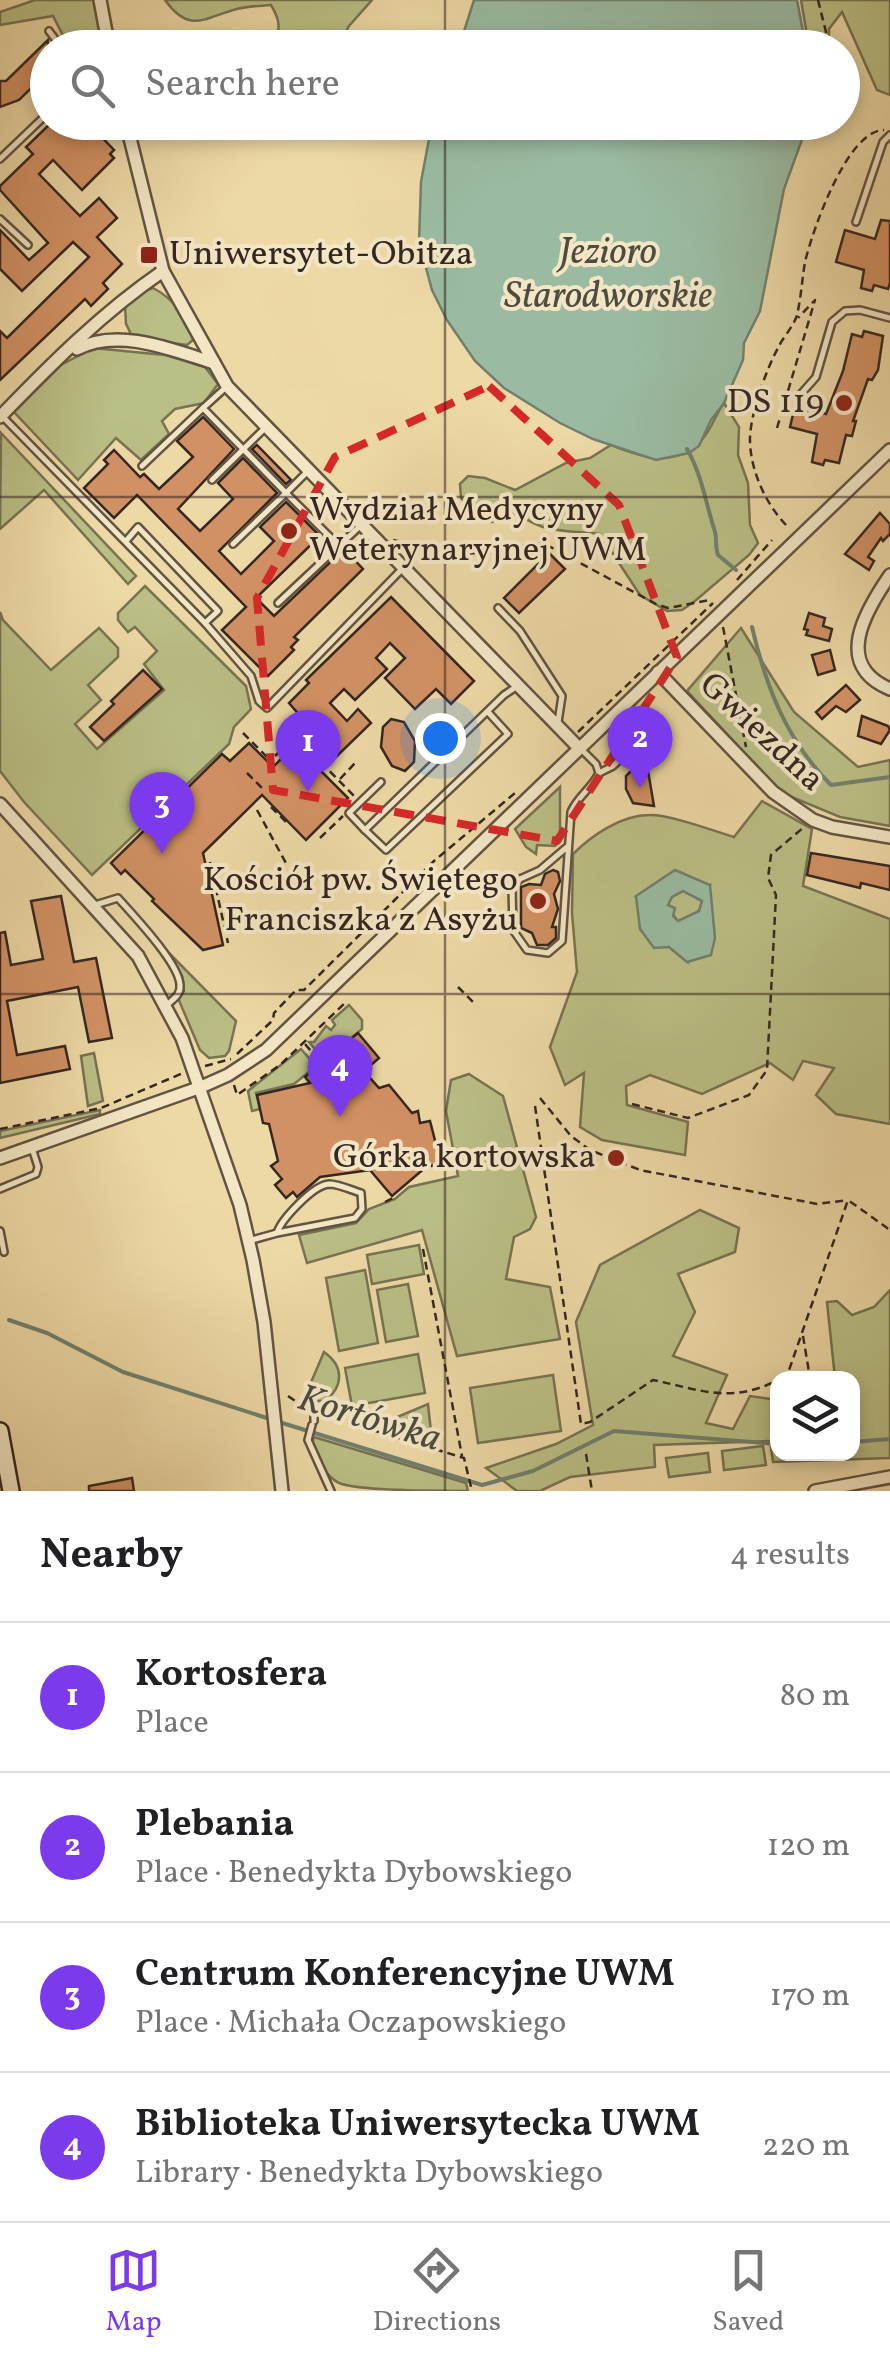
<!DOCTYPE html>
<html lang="en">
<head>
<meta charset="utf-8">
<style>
  :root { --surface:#fff; --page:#f6f6f6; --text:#202124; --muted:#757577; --line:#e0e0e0; --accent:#7c3aed }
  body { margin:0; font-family:Vollkorn,serif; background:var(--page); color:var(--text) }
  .controls { position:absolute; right:30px; bottom:30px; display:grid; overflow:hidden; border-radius:20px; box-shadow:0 5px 15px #0003 }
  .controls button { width:90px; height:90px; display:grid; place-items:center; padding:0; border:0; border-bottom:2px solid var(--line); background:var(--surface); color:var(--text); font:50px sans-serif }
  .you { position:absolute; left:440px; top:738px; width:35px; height:35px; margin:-25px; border:8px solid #fff; border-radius:50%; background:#1a73e8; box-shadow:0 0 0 15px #1a73e833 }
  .badge { display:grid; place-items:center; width:65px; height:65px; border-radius:50%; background:var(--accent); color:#fff; font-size:32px; font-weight:700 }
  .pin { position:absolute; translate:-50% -82px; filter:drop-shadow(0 2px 5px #0008) }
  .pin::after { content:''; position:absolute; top:52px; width:35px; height:30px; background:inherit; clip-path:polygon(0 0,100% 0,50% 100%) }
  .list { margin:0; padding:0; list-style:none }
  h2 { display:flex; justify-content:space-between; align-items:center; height:130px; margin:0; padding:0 40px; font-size:42px }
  h2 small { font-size:32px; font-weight:400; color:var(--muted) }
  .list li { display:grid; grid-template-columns:65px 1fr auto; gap:30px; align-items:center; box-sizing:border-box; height:150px; padding:0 40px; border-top:2px solid var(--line) }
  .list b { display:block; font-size:38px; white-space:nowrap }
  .list p { margin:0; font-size:32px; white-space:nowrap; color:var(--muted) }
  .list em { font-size:32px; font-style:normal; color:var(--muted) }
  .icon { flex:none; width:55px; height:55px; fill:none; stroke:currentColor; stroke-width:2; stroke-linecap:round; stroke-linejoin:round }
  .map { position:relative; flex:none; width:890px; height:1491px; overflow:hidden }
  .search { position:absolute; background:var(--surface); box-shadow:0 5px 15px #0003; left:30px; right:30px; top:30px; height:110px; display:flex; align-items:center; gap:25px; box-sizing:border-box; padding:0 35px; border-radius:55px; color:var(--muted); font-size:38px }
  .sheet { height:730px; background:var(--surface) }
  nav { display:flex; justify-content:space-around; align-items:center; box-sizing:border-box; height:140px; border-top:2px solid var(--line); background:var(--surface); font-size:28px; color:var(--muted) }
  nav a { display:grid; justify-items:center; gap:5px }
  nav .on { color:var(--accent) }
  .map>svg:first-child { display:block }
  .green { fill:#babf85; stroke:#777353; stroke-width:2.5; fill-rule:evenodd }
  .water { fill:#9abba2; stroke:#71806e; stroke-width:2.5; fill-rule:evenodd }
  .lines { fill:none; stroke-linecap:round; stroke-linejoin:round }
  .stream { stroke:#71806e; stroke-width:4 }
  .building { fill:#d29164; stroke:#342721; stroke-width:2.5 }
  .lane-casing { stroke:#625442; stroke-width:10 }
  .street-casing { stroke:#625442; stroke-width:16 }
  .secondary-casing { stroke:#342721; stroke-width:20 }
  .path { stroke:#342721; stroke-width:2.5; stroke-dasharray:8 5; stroke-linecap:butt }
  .lane { stroke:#f3e6c5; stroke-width:5 }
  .street { stroke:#f3e6c5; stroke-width:11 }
  .secondary { stroke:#f3e6c5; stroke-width:15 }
  .marked { fill:none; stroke:#d62828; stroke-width:8; stroke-dasharray:20 12; stroke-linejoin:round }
  .grid { fill:none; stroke:#342721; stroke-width:2.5; stroke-opacity:0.55 }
  .poi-dot { fill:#8f2418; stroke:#f3e6c5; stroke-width:4 }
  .labels { text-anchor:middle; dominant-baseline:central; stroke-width:8; stroke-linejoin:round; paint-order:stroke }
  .poi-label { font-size:35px; fill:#342721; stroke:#f3e6c5; text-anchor:end }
  .street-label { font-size:35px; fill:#342721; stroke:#f3e6c5 }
  .water-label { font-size:38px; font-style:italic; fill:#4e4c41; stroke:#f3e6c5 }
</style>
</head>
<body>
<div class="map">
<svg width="890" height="1491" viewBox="0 0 890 1491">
  <rect width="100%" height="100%" fill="#edd9a6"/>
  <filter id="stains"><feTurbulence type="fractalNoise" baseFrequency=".002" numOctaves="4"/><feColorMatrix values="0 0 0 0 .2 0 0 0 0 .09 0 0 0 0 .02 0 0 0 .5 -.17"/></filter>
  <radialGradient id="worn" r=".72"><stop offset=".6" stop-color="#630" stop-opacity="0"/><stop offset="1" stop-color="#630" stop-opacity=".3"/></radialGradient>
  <!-- green -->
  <g class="green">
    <polygon points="35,0 95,0 102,47 77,45 69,47 53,16 0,25 0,12"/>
    <path d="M 165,0 L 372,0 L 349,26 L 337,48 L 280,47 C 274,27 285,29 271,5 C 260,6 248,6 237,9 C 205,17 190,35 165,0 Z"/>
    <polygon points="801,0 890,0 890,95 877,90 842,12 829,29 829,47 809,47"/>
    <path d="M 153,288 C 173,298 188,318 193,340 L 187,345 L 133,338 L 126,324 L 125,305 L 139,293 Z"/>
    <polygon points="93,348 165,355 205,367 218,384 204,403 175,409 162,421 169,434 141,460 116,438 78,480 14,412 61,365"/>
    <path d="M 724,403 L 739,427 L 738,455 L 748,483 L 750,525 L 758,543 L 749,555 L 695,601 L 682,610 L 667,611 L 640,595 L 600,534 C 582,532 561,532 543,527 C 518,519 521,507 492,522 L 475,513 L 461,498 L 460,484 L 468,476 L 485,478 L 515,490 L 566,463 L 590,458 L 611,445 C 643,458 679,469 704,437 C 712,427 716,414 724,403 Z"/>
    <polygon points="1,433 136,576 128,584 44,490 0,529"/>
    <polygon points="145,586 246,686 251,709 234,727 229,744 92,875 24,802 0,771 0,612 3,620 51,670 99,628 118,648 118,657 88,685 101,700 75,724 97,749 164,690 144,664 157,651 135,627 128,632 118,620 118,613"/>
    <polygon points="741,628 794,712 858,767 890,760 890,826 840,817 782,793 687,691"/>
    <polygon points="560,787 560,841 555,846 537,845 536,854 526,847 515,829"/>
    <path d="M 762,801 L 812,829 L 803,886 L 890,919 L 890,1124 L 836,1114 L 816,1095 L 834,1068 L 803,1061 L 793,1080 L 770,1063 L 702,1094 L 650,1075 L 626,1086 L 627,1105 L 688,1122 L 685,1155 L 602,1140 L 580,1127 L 584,1073 L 565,1085 L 550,1047 L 577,972 L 572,913 L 573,854 C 592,835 622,815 649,815 C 668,814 714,831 734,837 ZM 710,885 L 688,962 L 669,947 L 636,897 Z"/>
    <polygon points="683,891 702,901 699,911 678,922 667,905 672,897"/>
    <polygon points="169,953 236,1021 229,1051 225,1056 209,1058 200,1050 178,998 184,991 182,976"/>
    <polygon points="349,1005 362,1020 362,1029 324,1060 309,1042 314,1042 326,1026 331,1030 335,1025 332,1020"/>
    <polygon points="301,1049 316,1066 294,1084 256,1093 260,1109 252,1111 248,1091"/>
    <polygon points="94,1053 103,1101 88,1106 81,1056"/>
    <polygon points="469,1074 503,1096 536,1217 530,1229 514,1237 506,1279 550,1287 560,1339 457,1356 422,1230 307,1263 299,1235 356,1223 369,1209 395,1199 409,1187 458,1176 446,1111 451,1080"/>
    <polygon points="100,1110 100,1114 0,1138 0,1131"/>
    <polygon points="700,1210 739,1228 735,1252 678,1274 695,1312 673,1356 727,1375 706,1423 733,1429 750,1396 777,1400 778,1454 852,1454 852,1378 835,1378 827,1302 837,1301 852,1315 874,1307 890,1290 890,1458 773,1462 770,1441 654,1445 655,1467 570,1477 540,1491 517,1491 486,1468 556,1444 593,1425 576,1322 600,1265"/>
    <polygon points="419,1245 424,1274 372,1284 367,1255"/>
    <polygon points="365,1270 378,1343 339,1351 326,1278"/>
    <polygon points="408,1284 418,1336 386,1342 377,1290"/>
    <path d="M 324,1352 C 344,1366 344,1386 325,1401 L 303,1401 Z"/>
    <polygon points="418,1354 425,1393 352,1406 345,1368"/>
    <polygon points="553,1375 561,1431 478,1443 470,1388"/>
    <polygon points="428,1404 431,1432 385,1422"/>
    <path d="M 314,1437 L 466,1483 L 468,1491 C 442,1491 358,1491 339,1483 C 324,1476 318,1457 312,1444 Z"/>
    <polygon points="763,1446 766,1465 724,1470 722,1451"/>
    <polygon points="708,1453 710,1472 669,1477 666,1458"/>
  </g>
  <!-- water -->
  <g class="water">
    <polygon points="474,0 797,0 806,47 459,47"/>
    <polygon points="432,123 808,123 784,189 760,311 744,343 743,360 724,403 711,420 699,446 689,453 656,460 593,439 560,423 504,388 475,361 447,320 432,290 419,242 421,182"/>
    <path d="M 675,870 L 710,885 L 715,938 L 711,955 L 687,962 L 669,947 L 654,948 L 640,929 L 636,896 ZM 683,891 L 702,901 L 699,911 L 678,921 L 673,916 L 675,908 L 668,905 L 672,897 Z"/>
  </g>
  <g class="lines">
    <!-- stream -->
    <g class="stream">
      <path d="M 689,453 L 687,449 C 702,475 706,504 715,532 C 717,540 715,547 718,555 L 736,570"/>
      <path d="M 752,627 C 766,687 787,741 831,785 L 890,777"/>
      <polyline points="9,1320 47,1333 123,1372 270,1419"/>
      <polyline points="279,1422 482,1485 533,1471 614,1431 778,1444"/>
      <polyline points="852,1442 890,1439"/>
    </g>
  </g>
  <!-- building -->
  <g class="building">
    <polygon points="48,40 48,72 19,100 0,107 0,81 6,81"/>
    <polygon points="52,122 87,122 114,150 110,154 114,158 82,190 53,160 39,174 80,216 99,198 117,218 97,237 122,264 103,283 108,289 91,306 85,299 0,380 0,331 7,338 89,257 73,242 22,291 0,269 0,230 29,260 48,243 0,190 0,186 33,154 26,147"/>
    <polygon points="881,220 890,221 890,283 888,289 874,285 872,291 861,288 864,270 836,262 845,230 875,239"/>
    <polygon points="864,331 883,336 878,370 872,380 868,379 853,421 856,421 852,436 846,435 839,463 825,460 823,465 812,462 817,434 790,427 795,406 826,414 843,371 852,334 862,337"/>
    <polygon points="203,417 234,449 178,509 200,531 233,499 218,483 243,458 277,493 219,551 241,574 274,541 260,527 286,502 320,536 256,598 274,616 344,549 363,569 294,637 298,640 291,647 294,650 268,676 222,630 246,607 137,495 114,518 84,488 108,464 104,460 114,450 140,477 144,474 159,489 193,457 177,441"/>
    <polygon points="257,445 291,480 286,484 252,449"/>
    <polygon points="880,513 890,524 890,534 883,541 881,538 868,557 874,561 869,570 845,554"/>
    <polygon points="549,553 565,569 519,613 504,598"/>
    <polygon points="391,597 474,681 451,704 436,689 415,709 385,678 405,658 390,643 376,658 387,669 355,700 344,689 330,703 347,721 358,709 371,723 336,757 289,703 309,683 306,680"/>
    <polygon points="809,613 825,618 823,626 832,629 829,641 806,635 808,630 804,629"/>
    <polygon points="830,650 835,670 818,675 812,655"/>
    <polygon points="143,670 162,689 104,741 90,727 114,704 111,701"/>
    <polygon points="846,685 860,700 846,712 836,706 822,719 816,712"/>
    <polygon points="862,716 888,726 890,730 881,744 858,736"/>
    <polygon points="391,719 404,722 415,741 414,762 405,771 392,766 381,747 383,727"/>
    <polygon points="249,743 273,767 295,745 348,798 306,840 262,795 203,853 223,945 203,950 152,901 154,899 125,870 121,874 111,863 222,754 230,761"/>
    <polygon points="635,767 648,771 654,806 633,803 626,789 626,776"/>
    <polygon points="811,853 890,866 890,890 861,883 860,888 807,875"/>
    <polygon points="553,870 558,872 560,881 554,894 558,909 552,927 556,927 556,938 548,945 537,945 532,933 521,928 521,887 529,884 541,885 545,874"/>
    <polygon points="61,896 74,962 96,958 112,1038 89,1042 78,987 7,1001 17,1055 65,1046 70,1069 0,1083 0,933 5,932 11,965 43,959 31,901"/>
    <polygon points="358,1033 379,1058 364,1071 379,1088 389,1085 412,1113 418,1111 420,1123 430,1121 441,1164 426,1167 392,1196 370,1170 320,1177 297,1197 293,1192 286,1198 275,1185 282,1179 271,1166 278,1161 269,1124 263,1123 257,1095 310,1083 305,1077"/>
    <polygon points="132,1478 134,1491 89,1491 89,1486"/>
  </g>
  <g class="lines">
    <defs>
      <g id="lane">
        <polyline points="49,31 62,48"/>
        <polyline points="0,159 48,113"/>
        <polyline points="0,219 28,245"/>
        <polyline points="856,222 883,142 890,135"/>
        <polyline points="225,388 203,408 286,493 233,544"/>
        <polyline points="801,394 816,377 832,322 845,311 860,310 890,318"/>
        <polyline points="2,416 205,623 251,676 259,701 267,708 401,570"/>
        <polyline points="142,466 203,408"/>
        <polyline points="309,470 286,493 339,546"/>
        <polyline points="212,480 264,429"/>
        <polyline points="126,541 138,527 218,611 205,623"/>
        <polyline points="278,603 359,527"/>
        <polyline points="498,608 520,631 562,696 558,722"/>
        <polyline points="488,712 508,734 386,850 365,830 504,695 516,687"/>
        <polyline points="599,773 613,766 646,734"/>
        <polyline points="365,830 349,813 381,782"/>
        <path d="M 567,847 L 540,870 L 520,879 L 512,888 L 513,930 L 527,950 L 548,953 L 562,941 L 571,812 C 577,797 592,788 599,773 L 596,764 L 580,748"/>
        <path d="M 95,905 L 118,898 C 133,915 179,963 180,985 C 181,995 173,999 167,1005"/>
        <polyline points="0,1189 36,1174 38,1167 32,1148"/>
        <polyline points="0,1231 4,1252"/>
        <path d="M 252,1240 L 277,1233 C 281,1220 313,1185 329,1184 C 339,1184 351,1190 361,1193 L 362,1209 L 355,1218 L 277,1233"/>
        <polyline points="314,1421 314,1412"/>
        <polyline points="312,1425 308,1440 331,1491"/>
      </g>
      <g id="street">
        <polyline points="100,0 109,48"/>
        <polyline points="126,122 163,271 227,386 579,748"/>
        <path d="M 77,349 C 118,327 173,350 214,363"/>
        <path d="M 0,417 C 50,365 103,312 163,271"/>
        <path d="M 890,575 C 866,610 832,665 890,689"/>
        <polyline points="658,672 773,792 813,820 832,827 890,837"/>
        <polyline points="0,804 138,956 182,1038 240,1205 253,1260 264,1322 282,1491"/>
        <polyline points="0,1158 201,1087 228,1075 266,1050 890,450"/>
        <polyline points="815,1491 890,1477"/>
      </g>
      <polyline id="secondary" points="0,1431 11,1491"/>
    </defs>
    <!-- lane casing -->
    <use href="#lane" class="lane-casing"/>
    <!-- street casing -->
    <use href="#street" class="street-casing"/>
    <!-- secondary casing -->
    <use href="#secondary" class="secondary-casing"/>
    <!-- path -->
    <g class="path">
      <polyline points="818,0 830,48"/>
      <polyline points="777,428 815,300 798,318"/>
      <path d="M 786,525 C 766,504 751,472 750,442 C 749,417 766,370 778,348 C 783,337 794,326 797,315 C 801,298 802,280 805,262 C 812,232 847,130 884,130"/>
      <path d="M 393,540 C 430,548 468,558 505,551 C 519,548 530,541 545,544 L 656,604 L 668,608 L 710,600"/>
      <polyline points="737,580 772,540"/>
      <polyline points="723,627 746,747"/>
      <polyline points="578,732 713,603"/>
      <polyline points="243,733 268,758"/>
      <polyline points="293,734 312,717"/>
      <polyline points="275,756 295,736 355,797"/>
      <polyline points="247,773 265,791"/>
      <polyline points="340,779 356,762"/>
      <polyline points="271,807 288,824"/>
      <polyline points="257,810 287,865"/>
      <polyline points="320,838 343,816"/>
      <polyline points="210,862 228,943"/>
      <polyline points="458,987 475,1004"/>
      <polyline points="305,1044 323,1065"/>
      <polyline points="237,1054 273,1020 274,1013 296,990 304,990 434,861 515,793"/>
      <polyline points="205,1066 231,1059"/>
      <polyline points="234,1085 237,1095 280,1065 346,1002"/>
      <polyline points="540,1098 571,1136 590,1150 640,1170 817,1204 848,1200"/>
      <polyline points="632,1104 688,1118 749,1095 767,1070 776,895 768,878 771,855 804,827"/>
      <path d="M 535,1106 L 581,1424 L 590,1422 L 653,1380 C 701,1390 731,1404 778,1380"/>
      <polyline points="0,1129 101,1108 183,1073"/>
      <polyline points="385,1202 393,1198"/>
      <polyline points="423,1249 462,1456"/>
      <polyline points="803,1336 810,1378"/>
      <polyline points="781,1378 787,1376 848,1200 890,1230"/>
      <polyline points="288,1396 307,1409"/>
      <polyline points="323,1415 464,1458 472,1491"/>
      <polyline points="586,1454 592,1491"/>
    </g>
    <!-- lane -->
    <use href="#lane" class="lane"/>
    <!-- street -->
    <use href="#street" class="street"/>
    <!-- secondary -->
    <use href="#secondary" class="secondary"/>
  </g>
  <!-- marked area -->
  <path class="marked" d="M 489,386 L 619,505 L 677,657 L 557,841 L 273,790 L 257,598 L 335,457 Z"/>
  <!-- grid -->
  <path class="grid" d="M 445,0 L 445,48M 445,122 L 445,1491M 0,497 L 890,497M 0,994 L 890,994"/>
  <!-- markers -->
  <g class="poi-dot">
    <rect x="139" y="245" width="20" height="20" rx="5"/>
    <circle cx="844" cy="403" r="10"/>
    <circle cx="289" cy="531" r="10"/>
    <circle cx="538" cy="901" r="10"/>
    <circle cx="616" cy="1158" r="10"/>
  </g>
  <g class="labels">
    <!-- poi labels -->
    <g class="poi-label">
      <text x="169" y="255" text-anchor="start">Uniwersytet-Obitza</text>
      <text x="824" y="403">DS 119</text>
      <text x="309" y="511" text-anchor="start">Wydział Medycyny<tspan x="309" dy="40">Weterynaryjnej UWM</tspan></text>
      <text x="518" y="881">Kościół pw. Świętego<tspan x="518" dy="40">Franciszka z Asyżu</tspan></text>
      <text x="596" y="1158">Górka kortowska</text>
    </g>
    <!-- street labels -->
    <g class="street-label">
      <text transform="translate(761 733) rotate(43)">Gwiezdna</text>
    </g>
    <!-- water labels -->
    <g class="water-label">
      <text x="608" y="253">Jezioro<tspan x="608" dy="44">Starodworskie</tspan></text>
      <text transform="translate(369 1420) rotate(17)">Kortówka</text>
    </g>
  </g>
  <rect width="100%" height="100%" filter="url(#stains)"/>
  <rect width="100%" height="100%" fill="url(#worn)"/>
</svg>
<div class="controls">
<button><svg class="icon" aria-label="layers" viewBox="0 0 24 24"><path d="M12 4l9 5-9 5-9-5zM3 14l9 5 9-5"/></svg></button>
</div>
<div class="you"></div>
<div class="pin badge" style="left:308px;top:792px">1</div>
<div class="pin badge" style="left:640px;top:788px">2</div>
<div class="pin badge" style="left:162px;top:854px">3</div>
<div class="pin badge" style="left:340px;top:1117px">4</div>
<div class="search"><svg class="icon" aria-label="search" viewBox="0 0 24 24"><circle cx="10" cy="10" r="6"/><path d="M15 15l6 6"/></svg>Search here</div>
</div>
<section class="sheet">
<h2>Nearby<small>4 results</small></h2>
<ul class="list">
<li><span class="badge">1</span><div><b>Kortosfera</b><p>Place</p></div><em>80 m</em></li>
<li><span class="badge">2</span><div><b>Plebania</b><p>Place · Benedykta Dybowskiego</p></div><em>120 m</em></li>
<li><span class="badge">3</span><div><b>Centrum Konferencyjne UWM</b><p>Place · Michała Oczapowskiego</p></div><em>170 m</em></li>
<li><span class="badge">4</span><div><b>Biblioteka Uniwersytecka UWM</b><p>Library · Benedykta Dybowskiego</p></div><em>220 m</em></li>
</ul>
</section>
<nav>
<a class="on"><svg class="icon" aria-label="map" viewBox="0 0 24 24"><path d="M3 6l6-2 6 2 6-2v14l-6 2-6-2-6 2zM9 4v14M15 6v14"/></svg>Map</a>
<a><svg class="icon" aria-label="directions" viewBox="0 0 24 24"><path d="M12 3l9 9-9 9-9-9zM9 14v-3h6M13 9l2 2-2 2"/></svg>Directions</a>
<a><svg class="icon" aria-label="saved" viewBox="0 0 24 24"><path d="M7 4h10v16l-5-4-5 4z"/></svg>Saved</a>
</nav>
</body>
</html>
